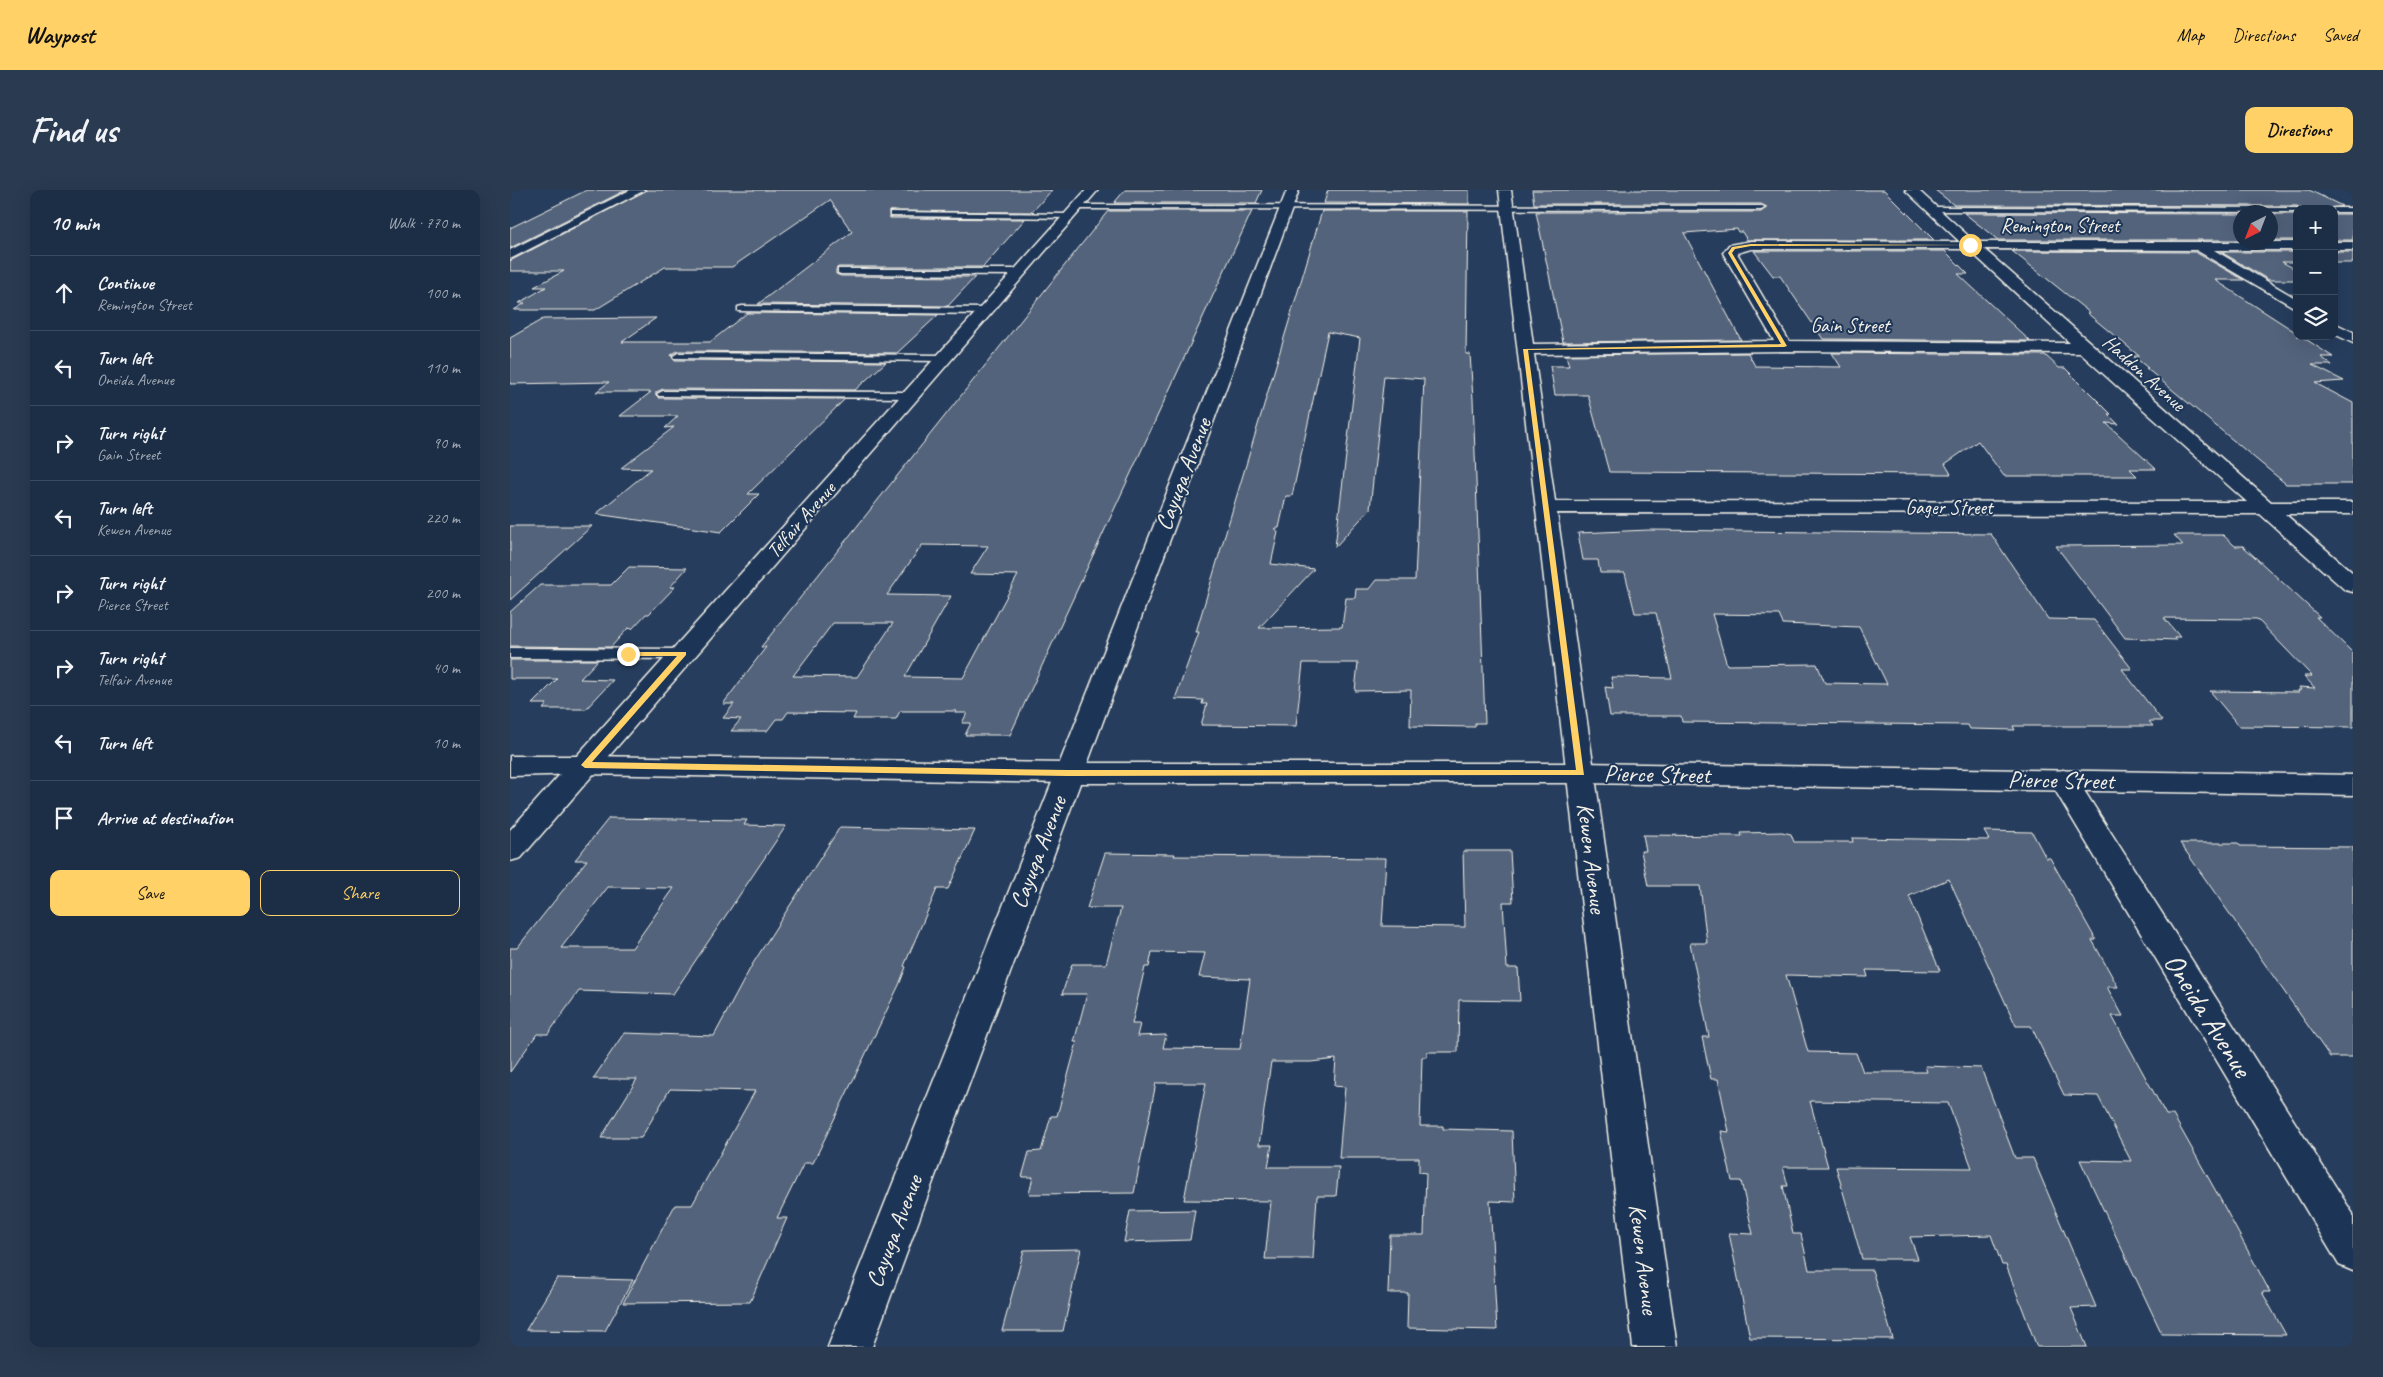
<!DOCTYPE html>
<html lang="en">
<head>
<meta charset="utf-8">
<style>
  :root { --surface:#1c2e46; --page:#293a51; --text:#f1f3f6; --muted:#a0a8b3; --line:#3a4a5f; --accent:#ffd166 }
  body { margin:0; font-family:Caveat,sans-serif; background:var(--page); color:var(--text) }
  .controls { position:absolute; right:15px; top:15px; display:grid; overflow:hidden; border-radius:10px; box-shadow:0 5px 20px #0002 }
  .controls button { width:45px; height:45px; display:grid; place-items:center; padding:0; border:0; border-bottom:1px solid var(--line); background:var(--surface); color:var(--text); font:25px sans-serif }
  .compass { position:absolute; left:1723px; top:15px; width:45px; height:45px; border-radius:50%; background:var(--surface); box-shadow:0 5px 20px #0002; rotate:222deg }
  .stop { position:absolute; width:15px; height:15px; margin:-11px; border:4px solid #ffd166; border-radius:50%; background:#fff }
  .stop.end { background:#ffd166; border-color:#fff; box-shadow:0 1px 5px #0008 }
  .list { margin:0; padding:0; list-style:none }
  h2 { display:flex; justify-content:space-between; align-items:center; height:65px; margin:0; padding:0 20px; font-size:21px }
  h2 small { font-size:16px; font-weight:400; color:var(--muted) }
  .list li { display:grid; grid-template-columns:32px 1fr auto; gap:15px; align-items:center; box-sizing:border-box; height:75px; padding:0 20px; border-top:1px solid var(--line) }
  .list b { display:block; font-size:19px; white-space:nowrap }
  .list p { margin:0; font-size:16px; white-space:nowrap; color:var(--muted) }
  .list em { font-size:16px; font-style:normal; color:var(--muted) }
  .actions { display:flex; gap:10px; padding:15px 20px }
  .actions a { flex:1; padding:11px 0; border:1px solid var(--accent); border-radius:10px; text-align:center; font-size:18px; color:var(--accent) }
  .actions .main { background:var(--accent); color:#111 }
  .icon { flex:none; width:28px; height:28px; fill:none; stroke:currentColor; stroke-width:2; stroke-linecap:round; stroke-linejoin:round }
  .map { position:relative; flex:none; width:1843px; height:1157px; overflow:hidden; border-radius:10px }
  header { display:flex; align-items:center; gap:30px; box-sizing:border-box; height:70px; padding:0 25px; background:var(--accent); color:#111 }
  header strong { font-size:24px }
  nav { display:flex; gap:28px; margin-inline-start:auto; font-size:18px }
  .intro { display:flex; align-items:center; justify-content:space-between; box-sizing:border-box; height:120px; padding:0 30px }
  h1 { margin:0; font-size:35px }
  .button { padding:12px 22px; border-radius:10px; background:var(--accent); color:#111; font-size:18px; font-weight:700 }
  main { display:flex; gap:30px; padding:0 30px }
  aside { flex:1; background:var(--surface); border-radius:10px; box-shadow:0 5px 20px #0002 }
  .map>svg:first-child { display:block }
  .building { fill:#52647b; stroke:#f4f1e8; fill-rule:evenodd }
  .lines { fill:none; stroke-linecap:round; stroke-linejoin:round }
  .service-casing { stroke:#f4f1e8; stroke-width:3 }
  .minor-casing { stroke:#f4f1e8; stroke-width:3 }
  .tertiary-casing { stroke:#f4f1e8; stroke-width:3 }
  .service { fill:#1d3557; fill-rule:evenodd }
  .minor { fill:#1d3557; fill-rule:evenodd }
  .tertiary { fill:#1d3557; fill-rule:evenodd }
  .route { fill:#ffd166 }
  .labels { text-anchor:middle; dominant-baseline:central; stroke-width:4; stroke-linejoin:round; paint-order:stroke }
  .far-street-label { font-size:20px; fill:#f4f1e8; stroke:#1d3557 }
  .street-label { font-size:24px; fill:#f4f1e8; stroke:#1d3557 }
  .near-street-label { font-size:29px; fill:#f4f1e8; stroke:#1d3557 }
</style>
</head>
<body>
<header>
<strong>Waypost</strong>
<nav><a>Map</a><a>Directions</a><a>Saved</a></nav>
</header>
<div class="intro"><h1>Find us</h1><a class="button">Directions</a></div>
<main>
<aside>
<h2>10 min<small>Walk · 770 m</small></h2>
<ul class="list">
<li><svg class="icon" aria-label="ahead" viewBox="0 0 24 24"><path d="M12 20V5M6 11l6-6 6 6"/></svg><div><b>Continue</b><p>Remington Street</p></div><em>100 m</em></li>
<li><svg class="icon" aria-label="left" viewBox="0 0 24 24"><path d="M17 20v-9H6M10 6l-5 5 5 5"/></svg><div><b>Turn left</b><p>Oneida Avenue</p></div><em>110 m</em></li>
<li><svg class="icon" aria-label="right" viewBox="0 0 24 24"><path d="M7 20v-9h11M14 6l5 5-5 5"/></svg><div><b>Turn right</b><p>Gain Street</p></div><em>90 m</em></li>
<li><svg class="icon" aria-label="left" viewBox="0 0 24 24"><path d="M17 20v-9H6M10 6l-5 5 5 5"/></svg><div><b>Turn left</b><p>Kewen Avenue</p></div><em>220 m</em></li>
<li><svg class="icon" aria-label="right" viewBox="0 0 24 24"><path d="M7 20v-9h11M14 6l5 5-5 5"/></svg><div><b>Turn right</b><p>Pierce Street</p></div><em>200 m</em></li>
<li><svg class="icon" aria-label="right" viewBox="0 0 24 24"><path d="M7 20v-9h11M14 6l5 5-5 5"/></svg><div><b>Turn right</b><p>Telfair Avenue</p></div><em>40 m</em></li>
<li><svg class="icon" aria-label="left" viewBox="0 0 24 24"><path d="M17 20v-9H6M10 6l-5 5 5 5"/></svg><div><b>Turn left</b></div><em>10 m</em></li>
<li><svg class="icon" aria-label="arrive" viewBox="0 0 24 24"><path d="M6 21V4h12l-3 4 3 4H6"/></svg><div><b>Arrive at destination</b></div></li>
</ul>
<div class="actions"><a class="main">Save</a><a>Share</a></div>
</aside>
<div class="map">
<svg width="1843" height="1157" viewBox="0 0 1843 1157">
  <rect width="100%" height="100%" fill="#263d5d"/>
  <filter id="ink" filterUnits="userSpaceOnUse"><feTurbulence type="fractalNoise" baseFrequency=".02" numOctaves="2"/><feDisplacementMap in="SourceGraphic" scale="10" xChannelSelector="R" yChannelSelector="G"/><feConvolveMatrix kernelMatrix="1 2 1 2 8 2 1 2 1" color-interpolation-filters="sRGB"/></filter>
  <g filter="url(#ink)">
    <!-- building -->
    <g class="building">
      <polygon points="77,0 116,0 0,58 0,38"/>
      <polygon points="137,0 542,0 522,22 379,21 380,28 515,29 473,77 328,77 326,79 326,84 331,86 465,87 438,116 248,114 342,42 320,10 222,77 155,77 85,120 4,120 15,113 9,113 36,97 24,97 54,81 0,81 0,71"/>
      <polygon points="615,0 752,0 746,13 604,13"/>
      <polygon points="818,0 959,0 959,14 814,13"/>
      <polygon points="1022,0 1374,0 1424,50 1237,50 1232,42 1228,42 1227,39 1174,43 1231,150 1053,152 1026,22 1251,22 1257,17 1251,14 1024,14"/>
      <polygon points="1425,0 1799,0 1832,16 1819,19 1792,19 1787,16 1444,15"/>
      <path d="M 598,21 L 742,21 L 500,545 L 455,545 L 461,533 L 452,533 L 457,523 L 445,523 L 446,521 L 390,521 L 386,529 L 343,529 L 346,523 L 278,522 L 273,529 L 266,529 L 257,541 L 221,541 L 231,529 L 213,528 L 224,514 L 213,514 L 256,457 L 251,457 ZM 412,355 L 478,356 L 460,384 L 508,385 L 453,488 L 395,487 L 441,406 L 377,405 ZM 323,433 L 383,433 L 347,487 L 283,486 Z"/>
      <path d="M 812,21 L 958,21 L 956,164 L 960,164 L 963,209 L 975,533 L 965,533 L 965,537 L 900,536 L 901,500 L 845,501 L 848,473 L 793,473 L 786,536 L 691,535 L 697,514 L 692,514 L 693,510 L 665,509 L 689,442 L 686,442 ZM 818,142 L 850,148 L 825,357 L 860,319 L 874,186 L 914,189 L 905,390 L 866,390 L 859,399 L 846,399 L 845,408 L 836,408 L 832,437 L 749,438 L 804,379 L 761,374 L 768,342 L 765,338 L 769,338 L 776,306 L 782,306 Z"/>
      <polygon points="1454,23 1730,24 1730,50 1488,50"/>
      <rect x="1760" y="24" width="27" height="26"/>
      <rect x="1824" y="24" width="19" height="26"/>
      <polygon points="1244,61 1435,61 1458,84 1448,84 1520,151 1313,149 1270,86 1263,86"/>
      <polygon points="1502,61 1685,62 1734,90 1705,90 1787,143 1787,146 1791,146 1823,167 1811,167 1822,175 1802,175 1834,191 1805,193 1843,213 1843,294 1776,294 1636,178 1638,178 1623,166 1629,166 1577,123 1580,123"/>
      <polygon points="1711,62 1787,62 1787,72 1772,72 1787,80 1787,90 1759,90"/>
      <rect x="1824" y="62" width="19" height="11"/>
      <polygon points="237,123 428,125 387,163 167,161 161,165 164,170 376,172 345,200 153,199 146,202 146,205 149,208 335,209 238,304 249,304 211,342 86,324 141,279 111,278 164,237 155,238 168,226 110,226 141,202 86,202 99,192 0,194 0,148 33,129 146,128 112,152 200,152"/>
      <polygon points="1238,163 1245,176 1331,177 1322,163 1535,165 1549,178 1555,178 1601,224 1598,224 1608,234 1596,233 1646,279 1620,279 1627,286 1494,286 1468,251 1435,274 1441,284 1099,282 1078,205 1045,205 1040,176 1059,176 1056,165"/>
      <polygon points="0,336 82,336 0,410"/>
      <path d="M 1139,340 L 1481,344 L 1538,429 L 1584,430 L 1622,479 L 1612,479 L 1652,531 L 1639,531 L 1643,536 L 1503,536 L 1505,540 L 1460,539 L 1458,535 L 1172,532 L 1171,526 L 1100,526 L 1095,497 L 1103,498 L 1101,487 L 1162,488 L 1146,423 L 1125,423 L 1115,383 L 1090,383 L 1088,370 L 1073,370 L 1068,343 ZM 1202,424 L 1269,425 L 1273,434 L 1349,437 L 1377,494 L 1315,493 L 1307,474 L 1217,475 Z"/>
      <polygon points="1664,345 1713,345 1725,356 1733,356 1810,427 1806,427 1843,463 1843,537 1729,536 1700,501 1789,502 1788,500 1791,500 1789,497 1805,498 1794,486 1802,486 1747,429 1654,428 1670,447 1664,447 1666,450 1615,448 1546,356 1673,355"/>
      <polygon points="119,377 177,378 160,397 165,397 139,424 136,424 122,439 118,438 101,457 0,456 0,422 30,395 101,395"/>
      <polygon points="0,470 88,470 70,489 103,490 76,519 33,519 37,514 22,514 47,489 0,489"/>
      <path d="M 99,628 L 237,630 L 234,635 L 276,636 L 163,804 L 69,801 L 38,844 L 27,844 L 0,882 L 0,758 L 7,758 L 77,670 L 65,670 ZM 98,697 L 164,698 L 122,758 L 51,758 Z"/>
      <polygon points="330,637 465,640 438,699 427,699 394,776 396,777 389,795 303,973 294,973 267,1028 277,1028 240,1112 113,1113 165,1015 182,1015 245,901 160,899 131,948 91,948 127,889 83,889 114,843 204,846 242,775"/>
      <polygon points="1474,641 1522,642 1536,668 1540,668 1586,750 1582,750 1608,797 1597,797 1613,826 1602,826 1656,925 1663,925 1708,1005 1760,1102 1752,1102 1776,1145 1652,1144 1570,970 1621,971 1588,906 1554,905 1521,836 1506,836 1439,689 1399,706 1430,781 1356,780 1358,787 1276,785 1298,862 1346,863 1353,882 1417,882 1415,876 1471,878 1505,968 1523,968 1586,1117 1561,1118 1577,1157 1527,1157 1496,1075 1492,1075 1481,1045 1400,1047 1408,1069 1352,1069 1326,977 1462,978 1438,913 1300,911 1318,977 1273,977 1278,996 1273,996 1283,1044 1291,1044 1299,1080 1362,1080 1383,1149 1240,1148 1219,1043 1243,1044 1231,991 1222,991 1211,941 1219,942 1208,889 1201,889 1192,847 1199,847 1180,753 1197,753 1190,696 1138,696 1131,661 1136,661 1133,645 1232,646 1231,643 1272,642 1281,644 1284,652 1343,652 1342,648 1479,650"/>
      <polygon points="1670,653 1728,653 1730,656 1843,657 1843,867 1820,867"/>
      <path d="M 953,661 L 1000,661 L 1003,712 L 993,712 L 997,778 L 1008,778 L 1010,811 L 949,810 L 948,862 L 917,862 L 917,867 L 912,867 L 910,936 L 933,936 L 933,939 L 1002,941 L 1005,1012 L 980,1011 L 987,1140 L 897,1138 L 898,1103 L 878,1103 L 880,1045 L 914,1045 L 916,983 L 909,982 L 909,968 L 829,968 L 835,897 L 824,896 L 826,869 L 801,872 L 761,872 L 749,955 L 762,955 L 758,977 L 829,977 L 826,1006 L 807,1006 L 803,1069 L 755,1069 L 761,1011 L 674,1010 L 696,893 L 646,893 L 624,1003 L 519,1004 L 523,987 L 512,987 L 519,962 L 531,961 L 541,926 L 547,926 L 567,852 L 564,852 L 577,804 L 552,804 L 562,774 L 596,774 L 611,718 L 577,718 L 595,663 L 665,664 L 664,666 L 876,668 L 872,736 L 955,737 ZM 642,762 L 695,763 L 689,787 L 740,789 L 730,859 L 653,858 L 656,845 L 627,846 L 630,834 L 622,834 L 635,777 L 639,777 Z"/>
      <polygon points="685,1020 680,1050 614,1052 620,1021"/>
      <polygon points="571,1059 553,1141 492,1141 514,1060"/>
      <polygon points="47,1088 123,1090 95,1141 16,1140"/>
    </g>
    <g class="lines">
      <defs>
        <g id="service">
          <polygon points="564,15 1251,16 1255,18 1251,20 567,19 563,17"/>
          <polygon points="1418,17 1787,18 1790,19 1787,19 1787,22 1421,21 1417,19"/>
          <polygon points="1824,18 1843,18 1843,22 1824,22 1824,19 1821,19"/>
          <polygon points="380,22 559,24 563,26 559,28 383,26 380,26"/>
          <polygon points="328,79 510,79 515,82 510,85 331,84 328,83"/>
          <polygon points="232,116 476,118 481,121 476,124 228,121 228,117"/>
          <polygon points="168,163 433,165 438,168 433,171 164,168 163,166"/>
          <polygon points="153,201 401,202 407,205 401,208 149,206 147,204"/>
          <polygon points="0,458 173,459 179,460 181,464 179,468 173,469 0,468"/>
        </g>
        <g id="minor">
          <polygon points="120,0 135,0 0,69 0,60"/>
          <polygon points="576,0 588,0 11,668 0,671 0,640"/>
          <polygon points="777,0 789,0 362,1157 318,1157"/>
          <path d="M 989,0 L 1001,0 L 1023,154 L 1264,151 L 1213,63 L 1219,55 L 1241,51 L 1450,52 L 1395,0 L 1408,0 L 1465,52 L 1787,52 L 1787,60 L 1704,60 L 1787,109 L 1787,119 L 1686,60 L 1474,59 L 1761,312 L 1843,312 L 1843,324 L 1775,324 L 1843,383 L 1843,402 L 1835,400 L 1750,324 L 1047,323 L 1167,1157 L 1123,1157 ZM 1241,59 L 1458,59 L 1560,153 L 1279,151 L 1227,63 ZM 1274,161 L 1570,163 L 1737,312 L 1045,311 L 1024,164 Z"/>
          <rect x="1824" y="52" width="19" height="8"/>
          <polygon points="1824,133 1843,142 1843,153 1824,144"/>
          <polygon points="1553,580 1563,583 1843,1024 1843,1081 1829,1075 1539,590 1543,583"/>
        </g>
        <polygon id="tertiary" points="0,566 75,566 558,573 1071,573 1843,585 1843,605 1071,593 558,593 75,584 0,586"/>
      </defs>
      <!-- service casing -->
      <use href="#service" class="service-casing"/>
      <!-- minor casing -->
      <use href="#minor" class="minor-casing"/>
      <!-- tertiary casing -->
      <use href="#tertiary" class="tertiary-casing"/>
      <!-- service -->
      <use href="#service" class="service"/>
      <!-- minor -->
      <use href="#minor" class="minor"/>
      <!-- tertiary -->
      <use href="#tertiary" class="tertiary"/>
    </g>
  </g>
  <!-- route -->
  <polygon class="route" points="1241,54 1462,55 1241,56 1225,59 1222,63 1277,156 1274,157 1018,160 1074,585 558,586 75,578 71,575 167,466 118,466 115,465 115,462 176,462 176,465 82,572 558,580 1066,580 1013,159 1271,154 1218,63 1222,57"/>
  <g class="labels">
    <!-- far-street labels -->
    <g class="far-street-label">
      <text x="1550" y="35">Remington Street</text>
      <text x="1340" y="135">Gain Street</text>
      <text transform="translate(1634 183) rotate(42)">Haddon Avenue</text>
      <text x="1439" y="317">Gager Street</text>
      <text transform="translate(291 330) rotate(-49)">Telfair Avenue</text>
    </g>
    <!-- street labels -->
    <g class="street-label">
      <text transform="translate(673 284) rotate(-69)">Cayuga Avenue</text>
      <text transform="translate(1147 584) rotate(1)">Pierce Street</text>
      <text transform="translate(1551 590) rotate(1)">Pierce Street</text>
      <text transform="translate(528 662) rotate(-69)">Cayuga Avenue</text>
      <text transform="translate(1082 668) rotate(83)">Kewen Avenue</text>
      <text transform="translate(384 1041) rotate(-69)">Cayuga Avenue</text>
      <text transform="translate(1134 1069) rotate(83)">Kewen Avenue</text>
    </g>
    <!-- near-street labels -->
    <g class="near-street-label">
      <text transform="translate(1698 825) rotate(58)">Oneida Avenue</text>
    </g>
  </g>
</svg>
<div class="controls">
<button>+</button>
<button>−</button>
<button><svg class="icon" aria-label="layers" viewBox="0 0 24 24"><path d="M12 4l9 5-9 5-9-5zM3 14l9 5 9-5"/></svg></button>
</div>
<svg class="compass" viewBox="-18 -18 36 36"><path d="M0-13l5 13h-10z" fill="#e53935"/><path d="M0 13l5-13h-10z" fill="#a0a8b3"/></svg>
<div class="stop" style="left:1460px;top:55px"></div>
<div class="stop end" style="left:118px;top:464px"></div>
</div>
</main>
</body>
</html>
